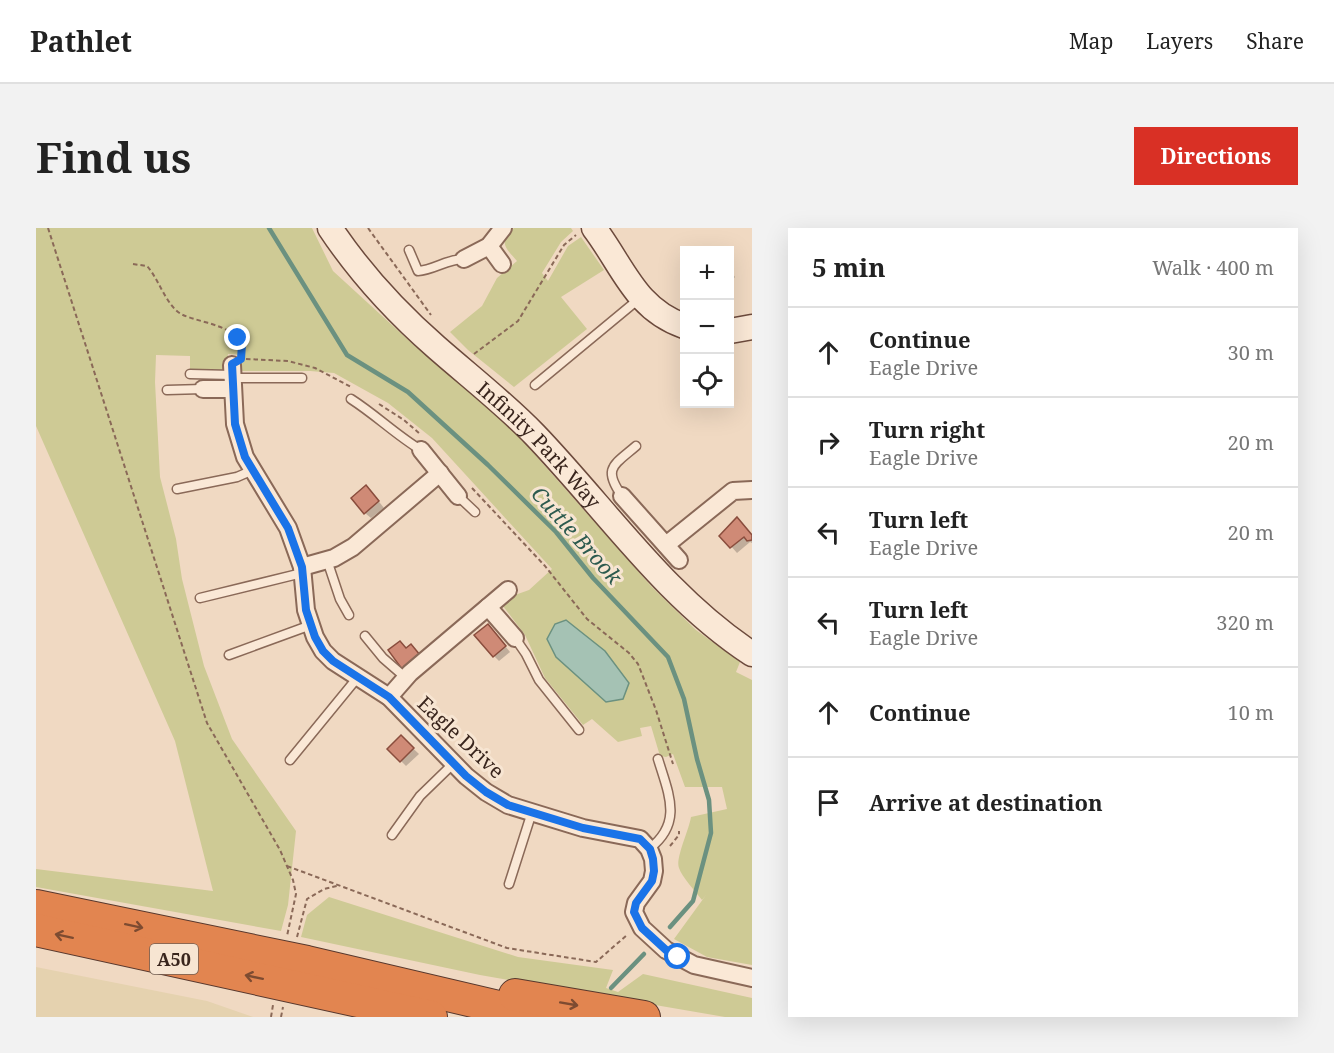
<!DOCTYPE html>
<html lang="en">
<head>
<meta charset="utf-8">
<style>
  :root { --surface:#fff; --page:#f2f2f2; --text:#222; --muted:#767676; --line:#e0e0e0; --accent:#d93025 }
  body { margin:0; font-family:"Noto Serif",serif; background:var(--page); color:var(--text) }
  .controls { position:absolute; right:18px; top:18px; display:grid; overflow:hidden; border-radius:0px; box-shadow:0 6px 24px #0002 }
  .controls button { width:54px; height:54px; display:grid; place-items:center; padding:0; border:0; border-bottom:2px solid var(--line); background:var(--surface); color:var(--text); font:30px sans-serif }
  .stop { position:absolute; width:18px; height:18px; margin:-14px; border:4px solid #1a73e8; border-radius:50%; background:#fff }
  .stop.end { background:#1a73e8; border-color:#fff; box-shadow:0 2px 6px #0008 }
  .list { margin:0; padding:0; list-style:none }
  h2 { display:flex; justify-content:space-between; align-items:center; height:78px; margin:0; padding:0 24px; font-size:26px }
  h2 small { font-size:20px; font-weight:400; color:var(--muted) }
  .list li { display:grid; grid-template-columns:39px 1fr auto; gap:18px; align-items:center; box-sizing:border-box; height:90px; padding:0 24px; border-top:2px solid var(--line) }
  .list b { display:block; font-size:22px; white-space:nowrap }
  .list p { margin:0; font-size:20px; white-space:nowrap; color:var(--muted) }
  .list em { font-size:20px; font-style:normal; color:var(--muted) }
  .icon { flex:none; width:33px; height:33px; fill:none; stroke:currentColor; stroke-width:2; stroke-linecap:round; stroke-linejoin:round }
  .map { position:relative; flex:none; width:716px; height:789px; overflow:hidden; border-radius:0px }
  header { display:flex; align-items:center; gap:36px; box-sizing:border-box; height:84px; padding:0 30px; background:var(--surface); border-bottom:2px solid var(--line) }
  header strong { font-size:28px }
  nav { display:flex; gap:33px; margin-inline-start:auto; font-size:21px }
  .intro { display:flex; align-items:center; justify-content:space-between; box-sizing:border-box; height:144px; padding:0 36px }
  h1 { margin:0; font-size:42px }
  .button { padding:15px 27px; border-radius:0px; background:var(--accent); color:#fff; font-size:21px; font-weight:700 }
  main { display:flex; gap:36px; padding:0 36px }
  aside { flex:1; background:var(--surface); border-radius:0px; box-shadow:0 6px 24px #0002 }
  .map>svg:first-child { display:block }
  .farmland { fill:#e5d2af }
  .green { fill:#ceca95 }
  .water { fill:#a5c2b4; stroke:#6b9180; stroke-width:1.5 }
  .shadow { fill:#0003 }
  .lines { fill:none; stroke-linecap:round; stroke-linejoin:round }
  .stream { stroke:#6b9180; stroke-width:4.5 }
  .building { fill:#cf8a76; stroke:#8a4d3d; stroke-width:1.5 }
  .lane-casing { stroke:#8a6958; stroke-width:11 }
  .street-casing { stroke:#8a6958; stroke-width:20 }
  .secondary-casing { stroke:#6c4a3c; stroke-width:27 }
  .highway-casing { stroke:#58382d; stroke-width:34 }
  .path { stroke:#8a6958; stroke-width:2; stroke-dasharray:4.5 3; stroke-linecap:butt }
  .lane { stroke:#fae8d6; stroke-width:8 }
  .street { stroke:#fae8d6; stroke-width:16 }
  .secondary { stroke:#fae8d6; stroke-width:24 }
  .highway { stroke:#e28550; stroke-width:32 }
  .oneway { stroke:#7d4b31 }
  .route { stroke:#1a73e8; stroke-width:8 }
  .labels { text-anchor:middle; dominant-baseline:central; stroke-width:6; stroke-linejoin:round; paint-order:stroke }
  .shield { fill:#f7e5d2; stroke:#725f53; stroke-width:1.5 }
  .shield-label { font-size:18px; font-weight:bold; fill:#39251d }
  .street-label { font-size:20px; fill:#39251d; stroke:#f7e5d2 }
  .water-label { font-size:21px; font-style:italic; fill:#2c5a4e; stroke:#f7e5d2 }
</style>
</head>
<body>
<header>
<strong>Pathlet</strong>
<nav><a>Map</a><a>Layers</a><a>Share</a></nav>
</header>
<div class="intro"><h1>Find us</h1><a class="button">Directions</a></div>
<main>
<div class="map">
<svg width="716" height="789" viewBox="0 0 716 789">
  <rect width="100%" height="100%" fill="#f0d9c2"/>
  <!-- farmland -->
  <polygon class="farmland" points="0,739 171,773 217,789 0,789"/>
  <!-- green -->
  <g class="green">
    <path d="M 0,0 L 276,0 L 297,43 L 380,119 L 455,177 L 616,359 L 660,402 L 704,434 L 700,444 L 716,452 L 716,737 L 671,729 L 638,711 L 670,667 L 666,672 C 660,664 646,649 643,640 C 639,631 653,602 655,589 L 691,581 L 686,559 L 649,559 L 637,526 L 630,529 L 624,528 L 615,498 L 604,500 L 606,508 L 582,514 L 556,491 L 547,497 L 509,450 L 489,407 L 467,378 L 479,367 L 493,362 L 516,341 L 396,210 L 352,175 L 298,145 L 274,143 L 205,143 L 206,127 L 192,126 L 191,135 L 187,142 L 154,141 L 154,128 L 120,127 L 119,154 L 124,249 L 140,311 L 146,351 L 168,438 L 196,511 L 260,603 L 252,677 L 245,703 L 0,659 L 0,641 L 177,663 L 139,513 L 0,198 Z"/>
    <path d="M 478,0 L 535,0 L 537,3 L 525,14 L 506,45 L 512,53 L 532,18 L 545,9 L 568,42 L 525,69 L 551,101 L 478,159 L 432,122 L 414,104 L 446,78 L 461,50 L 481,33 C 469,19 462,15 478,0 Z"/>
    <polygon points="293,669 482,729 577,742 570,760 582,764 607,746 716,770 716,789 689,789 444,747 265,709 271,687"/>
  </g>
  <!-- water -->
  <polygon class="water" points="530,392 569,423 593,455 587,471 570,474 520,429 511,411 519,396"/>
  <!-- shadow -->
  <g class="shadow">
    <polygon points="694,42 699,49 694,55"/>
    <polygon points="336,265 348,280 335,290 329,285"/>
    <polygon points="707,297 716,308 716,315 714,314 701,325 686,308"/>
    <polygon points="457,403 474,424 463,433 458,428"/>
    <polygon points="365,509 383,526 370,538 353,521"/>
  </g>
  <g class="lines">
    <!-- stream -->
    <g class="stream">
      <polyline points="233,0 311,127 372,164 452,237 520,304 557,350 632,429 648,471 661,531 673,572 675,605 657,673 634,699"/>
      <polyline points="575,760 608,726"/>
    </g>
  </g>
  <!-- building -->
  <g class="building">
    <polygon points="330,257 343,273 328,286 315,270"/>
    <polygon points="701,289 716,307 716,312 711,313 708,309 694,320 683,308"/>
    <polygon points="452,396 470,418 457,429 438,407"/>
    <polygon points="364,413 370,420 375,416 384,427 366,441 352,422"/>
    <polygon points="365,507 378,520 364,534 351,521"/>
  </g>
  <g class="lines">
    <defs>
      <g id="lane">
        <path d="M 373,22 L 382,43 C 398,42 411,31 428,31"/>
        <polyline points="154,146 196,147"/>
        <polyline points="196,150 266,150"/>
        <polyline points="499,157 604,70"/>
        <polyline points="131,162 167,161"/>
        <path d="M 315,171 C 340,187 360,207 385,222"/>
        <polyline points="141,261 201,249 217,242"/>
        <polyline points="422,268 439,284"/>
        <path d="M 586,268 C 566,240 578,237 600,218"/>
        <polyline points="291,332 304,371 313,387"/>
        <polyline points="164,370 266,345"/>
        <polyline points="329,408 347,430 370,450"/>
        <polyline points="479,410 490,426 503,452 543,502"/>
        <polyline points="193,427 275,397"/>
        <polyline points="254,532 322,449"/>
        <polyline points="356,607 384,568 418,535"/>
        <path d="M 613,621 C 647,595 633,567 622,531"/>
        <polyline points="473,656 496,584"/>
      </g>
      <g id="street">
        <polyline points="453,18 466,36"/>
        <polyline points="428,31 453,18 467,0"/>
        <polyline points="196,137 199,196 209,229 252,300 266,339 270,382 279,409 287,423 297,433 353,469 430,548 450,564 472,577 547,600 604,611 613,621 617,631 618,643 616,653 600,675 598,684 606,700 630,722 658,737 716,750"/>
        <polyline points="167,161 196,161"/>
        <polyline points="385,222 422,268"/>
        <polyline points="586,268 643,332"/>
        <polyline points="630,317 697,263 716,262"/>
        <polyline points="266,339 298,330 317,319 404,245"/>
        <polyline points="452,379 479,410"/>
        <polyline points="353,469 374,445 472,362"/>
      </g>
      <g id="secondary">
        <path id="s1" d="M 294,0 C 324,45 360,84 400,119 C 433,148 468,175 499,207 C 570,281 629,369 716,426"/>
        <path d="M 558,0 C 587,38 599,81 648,98"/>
        <polyline points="694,103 716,99"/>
      </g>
      <g id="highway">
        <polyline points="0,678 271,734 505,789"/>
        <polyline points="0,702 395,789"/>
        <polyline points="479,767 608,789"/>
      </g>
    </defs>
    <!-- lane casing -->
    <use href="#lane" class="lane-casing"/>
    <!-- street casing -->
    <use href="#street" class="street-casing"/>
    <!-- secondary casing -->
    <use href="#secondary" class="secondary-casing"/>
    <!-- highway casing -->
    <use href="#highway" class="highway-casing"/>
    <!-- path -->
    <g class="path">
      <polyline points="12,0 171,495 244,622 257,652 260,666 251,708"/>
      <polyline points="332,0 395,87"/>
      <path d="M 97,36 L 111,38 C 123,51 131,80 147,87 C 167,96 206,97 205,125"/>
      <polyline points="438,126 482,93 528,17 540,7"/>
      <polyline points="210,131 252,133 279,140 315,159"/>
      <polyline points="343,176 368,192 384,206"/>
      <polyline points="436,260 509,338 551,391 593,425 602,436 620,482 637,536"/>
      <polyline points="634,618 643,607 643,603"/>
      <polyline points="251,638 471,720 560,734 591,707"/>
      <polyline points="261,709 271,671 288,661 301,658"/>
      <polyline points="235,789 237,777"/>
      <polyline points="245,789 247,779"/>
    </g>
    <!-- lane -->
    <use href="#lane" class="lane"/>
    <!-- street -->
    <use href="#street" class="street"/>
    <!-- secondary -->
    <use href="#secondary" class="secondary"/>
    <!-- highway -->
    <use href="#highway" class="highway"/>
  </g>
  <!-- one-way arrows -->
  <defs><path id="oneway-shaft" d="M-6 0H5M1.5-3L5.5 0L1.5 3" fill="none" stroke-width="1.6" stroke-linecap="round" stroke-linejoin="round" transform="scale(1.5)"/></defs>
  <g class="oneway">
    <use href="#oneway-shaft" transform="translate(98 698) rotate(12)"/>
    <use href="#oneway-shaft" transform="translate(28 708) rotate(-168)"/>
    <use href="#oneway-shaft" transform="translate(218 749) rotate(-168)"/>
    <use href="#oneway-shaft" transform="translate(533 776) rotate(10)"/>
  </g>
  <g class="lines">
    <!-- route -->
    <polyline class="route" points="202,110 206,116 205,131 196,136 199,196 209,229 252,300 266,339 270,382 279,409 287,423 297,433 353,469 430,548 450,564 472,577 547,600 604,611 614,621 617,631 618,643 616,653 600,675 598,684 606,700 630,722 642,729"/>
  </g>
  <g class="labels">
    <!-- shield labels -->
    <rect class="shield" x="114" y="716" width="48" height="30" rx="4.5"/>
    <g class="shield-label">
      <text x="138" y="731">A50</text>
    </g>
    <!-- street labels -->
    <g class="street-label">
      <text stroke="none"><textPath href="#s1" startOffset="302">Infinity Park Way</textPath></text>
      <text transform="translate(425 509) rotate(43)">Eagle Drive</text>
    </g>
    <!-- water labels -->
    <g class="water-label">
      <text transform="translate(541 307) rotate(48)">Cuttle Brook</text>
    </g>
  </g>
</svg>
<div class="controls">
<button>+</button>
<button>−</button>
<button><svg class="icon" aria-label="locate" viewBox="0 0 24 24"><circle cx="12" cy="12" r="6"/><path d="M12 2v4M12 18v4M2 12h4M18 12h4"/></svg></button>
</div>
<div class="stop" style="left:642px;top:729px"></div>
<div class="stop end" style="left:202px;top:110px"></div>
</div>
<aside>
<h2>5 min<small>Walk · 400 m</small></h2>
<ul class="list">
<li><svg class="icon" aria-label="ahead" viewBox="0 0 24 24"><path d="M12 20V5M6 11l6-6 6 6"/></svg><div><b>Continue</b><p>Eagle Drive</p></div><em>30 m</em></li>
<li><svg class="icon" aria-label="right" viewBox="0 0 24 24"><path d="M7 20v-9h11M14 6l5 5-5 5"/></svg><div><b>Turn right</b><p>Eagle Drive</p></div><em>20 m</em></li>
<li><svg class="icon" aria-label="left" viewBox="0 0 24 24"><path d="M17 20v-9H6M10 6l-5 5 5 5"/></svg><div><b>Turn left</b><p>Eagle Drive</p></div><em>20 m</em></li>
<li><svg class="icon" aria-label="left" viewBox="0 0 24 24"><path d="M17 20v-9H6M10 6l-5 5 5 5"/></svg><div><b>Turn left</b><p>Eagle Drive</p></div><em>320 m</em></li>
<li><svg class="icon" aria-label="ahead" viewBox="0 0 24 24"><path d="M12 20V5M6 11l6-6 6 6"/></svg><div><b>Continue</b></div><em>10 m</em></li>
<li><svg class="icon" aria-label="arrive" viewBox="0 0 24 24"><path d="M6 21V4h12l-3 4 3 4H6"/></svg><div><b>Arrive at destination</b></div></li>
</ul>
</aside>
</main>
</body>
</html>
